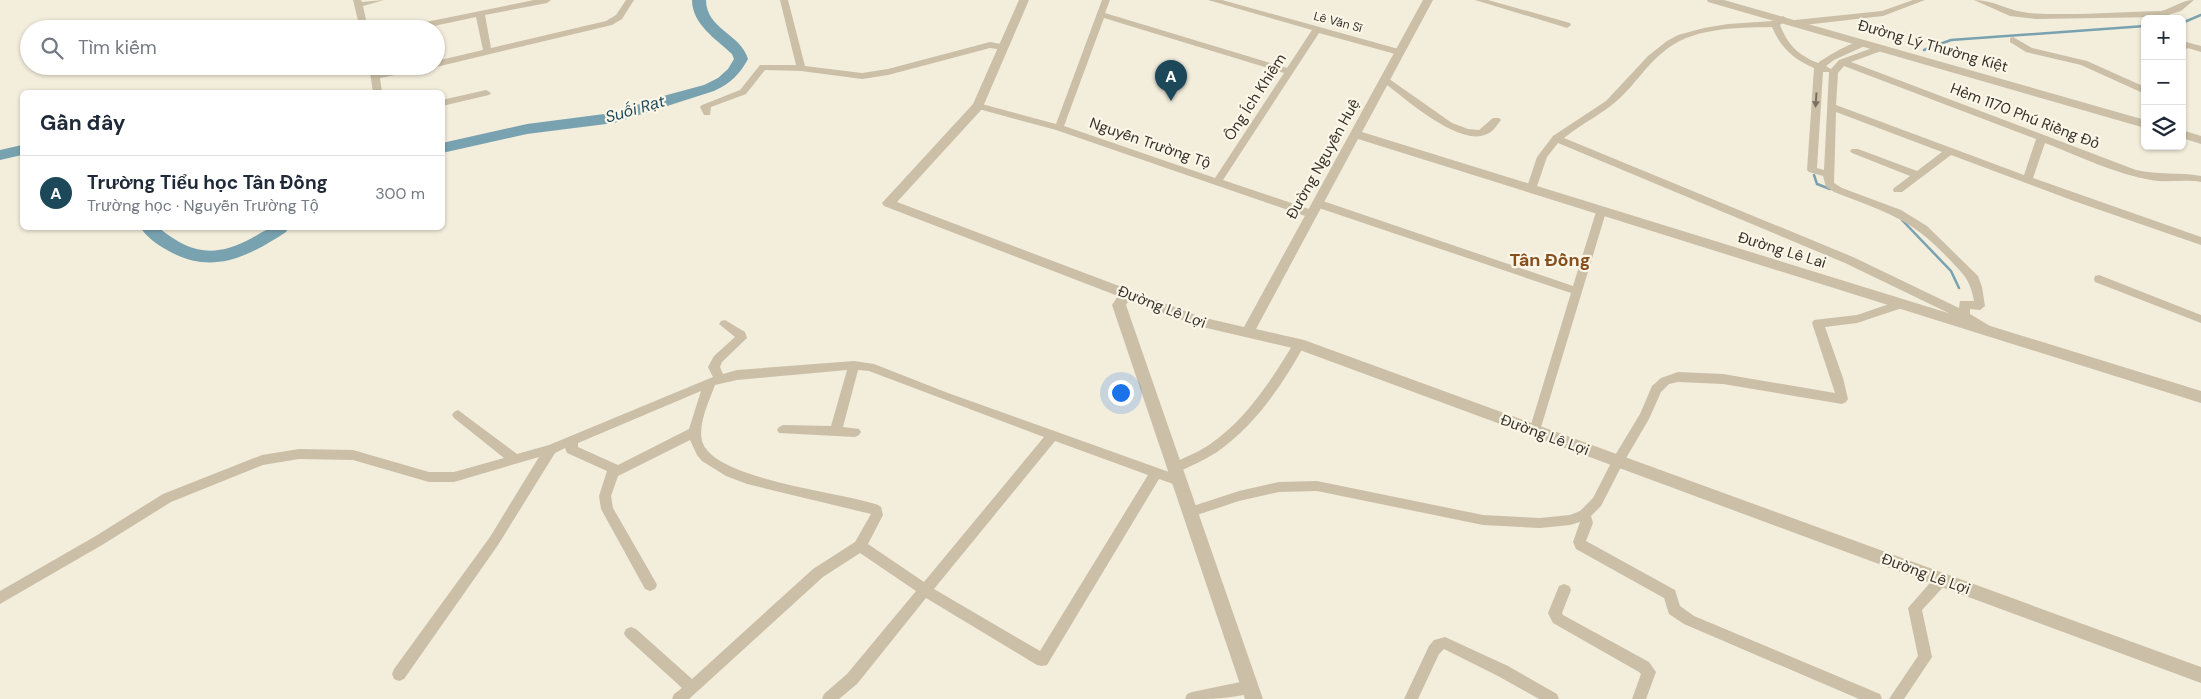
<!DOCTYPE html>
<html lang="vi">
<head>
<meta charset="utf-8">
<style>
  :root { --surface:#fff; --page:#f2f2f3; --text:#1f2937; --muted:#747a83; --line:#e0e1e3; --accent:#1c485a }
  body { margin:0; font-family:"DM Sans",sans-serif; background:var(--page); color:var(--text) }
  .controls { position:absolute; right:15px; top:15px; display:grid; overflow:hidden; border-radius:8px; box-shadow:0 1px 4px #0004 }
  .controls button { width:45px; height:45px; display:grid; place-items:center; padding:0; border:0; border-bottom:1px solid var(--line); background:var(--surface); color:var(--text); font:25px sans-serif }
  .you { position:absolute; left:1120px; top:392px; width:18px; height:18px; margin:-12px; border:4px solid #fff; border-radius:50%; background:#1a73e8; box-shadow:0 0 0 8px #1a73e833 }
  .badge { display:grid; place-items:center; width:32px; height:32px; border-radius:50%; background:var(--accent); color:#fff; font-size:16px; font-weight:700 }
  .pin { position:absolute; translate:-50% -41px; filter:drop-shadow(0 1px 2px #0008) }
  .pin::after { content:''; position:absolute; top:26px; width:18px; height:15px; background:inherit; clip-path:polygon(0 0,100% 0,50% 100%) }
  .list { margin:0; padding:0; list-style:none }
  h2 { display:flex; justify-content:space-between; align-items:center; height:65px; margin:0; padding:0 20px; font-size:21px }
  h2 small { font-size:16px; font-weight:400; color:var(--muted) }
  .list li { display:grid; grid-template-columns:32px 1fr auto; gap:15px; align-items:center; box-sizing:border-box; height:75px; padding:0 20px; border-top:1px solid var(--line) }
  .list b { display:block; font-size:19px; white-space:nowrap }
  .list p { margin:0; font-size:16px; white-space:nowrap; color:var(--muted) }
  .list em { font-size:16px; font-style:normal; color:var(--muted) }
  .icon { flex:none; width:28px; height:28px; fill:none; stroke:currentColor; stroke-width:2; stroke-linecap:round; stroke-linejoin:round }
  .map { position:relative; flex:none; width:2201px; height:699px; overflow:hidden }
  .search { position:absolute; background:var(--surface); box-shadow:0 1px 4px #0004; left:20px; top:20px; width:425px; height:55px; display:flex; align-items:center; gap:12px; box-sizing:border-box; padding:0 18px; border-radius:28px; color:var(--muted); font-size:19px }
  .panel { position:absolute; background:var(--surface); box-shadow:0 1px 4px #0004; left:20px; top:90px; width:425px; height:140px; border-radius:8px }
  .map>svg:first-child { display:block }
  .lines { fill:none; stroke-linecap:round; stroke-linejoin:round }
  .stream { stroke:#79a2b0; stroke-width:2.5 }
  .river { fill:#79a2b0; fill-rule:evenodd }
  .minor { fill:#cbbfa7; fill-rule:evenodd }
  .tertiary { fill:#cbbfa7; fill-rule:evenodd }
  .oneway { fill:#7a7061 }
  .labels { text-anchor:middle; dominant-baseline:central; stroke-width:4.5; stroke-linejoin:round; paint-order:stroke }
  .far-street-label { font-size:12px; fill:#373028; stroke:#faf6e8 }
  .street-label { font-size:15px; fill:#373028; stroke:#faf6e8 }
  .water-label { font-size:16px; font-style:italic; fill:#1c485a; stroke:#faf6e8 }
  .quarter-label { font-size:18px; font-weight:bold; fill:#884f1e; stroke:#faf6e8 }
</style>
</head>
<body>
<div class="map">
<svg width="2201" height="699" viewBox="0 0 2201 699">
  <rect width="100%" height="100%" fill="#f3eddb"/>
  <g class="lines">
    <!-- stream -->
    <g class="stream">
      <polyline points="2182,23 2201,15"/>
      <polyline points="1924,50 1951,40 2145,26"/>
      <polyline points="1814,175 1817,184 1830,189"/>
      <polyline points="1902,220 1951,271 1959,288"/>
    </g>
    <!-- river -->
    <g class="river">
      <path d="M 692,0 L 706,0 C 706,29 741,34 748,59 C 739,75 731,83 714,91 L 614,123 L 527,134 L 442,153 L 442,143 L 527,124 L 612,113 L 667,95 L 704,85 L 718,78 L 728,69 L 734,59 L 732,54 C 716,39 692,24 692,0 Z"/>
      <polygon points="22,145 22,155 0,160 0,150"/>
      <path d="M 141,228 L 159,228 C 191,254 215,258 252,238 C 267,230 270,225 288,228 L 286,232 C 248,257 211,276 167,250 C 158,245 146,237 141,228 Z"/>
    </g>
    <!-- minor -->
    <g class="minor">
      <polygon points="353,0 361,0 362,2 384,0 363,6 368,29 360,29"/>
      <polygon points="534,0 551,0 547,3 485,15 491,48 606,21 616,15 626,0 634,0 622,19 612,25 436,67 434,66 436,66 436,61 483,50 476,17 420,29 402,29 406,26"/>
      <polygon points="780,0 788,0 805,66 862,73 888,69 990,42 1006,45 1007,47 1003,50 990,48 888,75 862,79 801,71 765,70 746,94 711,107 710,115 704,115 700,107 702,105 740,90 760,65 796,65"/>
      <path d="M 1102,0 L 1110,0 L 1105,13 L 1287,68 L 1312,30 L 1208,0 L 1222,0 L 1402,50 L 1403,52 L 1399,55 L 1319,33 L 1223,180 L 1315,211 L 1316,214 L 1311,218 L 1056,130 L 975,108 L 975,104 L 978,103 L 1056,124 ZM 1104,18 L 1284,73 L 1215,178 L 1064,126 Z"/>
      <polygon points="1475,0 1488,0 1570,23 1571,25 1567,28 1564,27"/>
      <polygon points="1913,0 1925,0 1883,16 1795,26 1791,23 1795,20 1882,11"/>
      <path d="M 1974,0 C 1994,0 2008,11 2029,13 C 2070,16 2119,12 2161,11 C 2173,8 2182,0 2194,0 L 2181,11 L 2161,17 L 2036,19 L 2010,16 Z"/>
      <path d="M 1783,16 L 1787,19 L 1780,25 C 1788,45 1798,55 1818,63 C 1828,56 1855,39 1867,41 L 1867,45 L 1834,60 L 1826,66 L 1831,69 L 1839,60 L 1878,46 L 1884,46 L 1884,50 L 1851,62 L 2136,170 C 2158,175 2179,172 2201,176 L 2201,182 C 2183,179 2167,183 2151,180 C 2115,174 2079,156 2045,143 L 2033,178 L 2201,237 L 2201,245 L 2074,201 L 1951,155 L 1902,192 L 1894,192 L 1893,190 L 1894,188 L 1910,176 L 1852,153 L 1850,151 L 1852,149 L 1858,149 L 1917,171 L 1942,152 L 1836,112 L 1834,183 L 1842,188 L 1901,210 L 1927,226 L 1978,276 L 1982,287 L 1985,306 L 1980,310 L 1970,309 L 1970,314 L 1990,326 L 1992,329 L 1986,333 L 1961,319 L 1845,263 L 1558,143 L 1547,157 L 1535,192 L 1527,192 L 1526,190 L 1537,157 L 1553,136 L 1606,101 L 1648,56 L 1667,41 L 1678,35 L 1704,28 L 1728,24 L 1773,21 ZM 1772,27 C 1781,48 1793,59 1814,68 L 1807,170 L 1809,172 L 1823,176 L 1826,187 L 1834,192 C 1885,212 1911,218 1949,259 C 1964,275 1970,279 1974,301 L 1960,301 L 1959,308 L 1853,257 L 1564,138 C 1582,123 1603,114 1620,98 C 1635,84 1646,66 1662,53 C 1691,27 1735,28 1772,27 ZM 1844,66 L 2036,139 L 2024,175 L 1836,105 L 1838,73 ZM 1823,72 L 1829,72 L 1824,170 L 1817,168 Z"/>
      <polygon points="2013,37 2032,48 2087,61 2145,87 2145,94 2081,65 2026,52 2010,42 2010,38"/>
      <polygon points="2186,42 2201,46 2201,52 2188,48 2182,52 2182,44"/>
      <polygon points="369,66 378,66 379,72 409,66 428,66 424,69 380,78 382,92 373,92"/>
      <path d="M 1385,76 L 1452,123 L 1468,129 L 1479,130 L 1493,118 L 1499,118 L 1501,120 C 1497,125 1493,132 1487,134 C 1460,148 1403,97 1382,81 L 1380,79 Z"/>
      <polygon points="486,90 491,93 489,95 442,106 442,100"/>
      <polygon points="1317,199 1573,286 1596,212 1601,208 1605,209 1606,212 1539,434 1535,436 1531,434 1529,431 1571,293 1313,206 1312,203"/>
      <polygon points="2099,275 2201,315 2201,323 2095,282 2094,279 2095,276"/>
      <polygon points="1901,300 1905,301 1906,304 1905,307 1857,323 1825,327 1843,378 1848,399 1846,402 1842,404 1723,384 1678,382 1669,384 1661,392 1649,419 1622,465 1601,506 1591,516 1593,523 1586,541 1675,590 1680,606 1694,616 1880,694 1882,699 1859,699 1684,624 1669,614 1664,598 1576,549 1573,542 1580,522 1570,525 1540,528 1483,525 1317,491 1279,492 1239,501 1191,517 1187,516 1185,512 1187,508 1239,491 1279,482 1317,481 1483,515 1540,518 1570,515 1580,511 1593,498 1614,457 1640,414 1652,386 1661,378 1678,372 1723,374 1835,393 1812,323 1814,320 1857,315"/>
      <path d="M 725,320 L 745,332 L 747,338 L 722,362 L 720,367 L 723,374 L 737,370 L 854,361 L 874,364 L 948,393 L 1183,477 L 1185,481 L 1183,485 L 1179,486 L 1159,479 L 1047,665 L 1042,666 L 1037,665 L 926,598 L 857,684 L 839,699 L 822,699 L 824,694 L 847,674 L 916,591 L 860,553 L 823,577 L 689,699 L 672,699 L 674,694 L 682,688 L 626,637 L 624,633 L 626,629 L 631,627 L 636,629 L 692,679 L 813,569 L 855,542 L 871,514 L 747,484 L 726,476 L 702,461 L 697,455 L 690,440 L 618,476 L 611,496 L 613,508 L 655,581 L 657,585 L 655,589 L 650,591 L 645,589 L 601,509 L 599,496 L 607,471 L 567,453 L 565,448 L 555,453 L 498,545 L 404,679 L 399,681 L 394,679 L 392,674 L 394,669 L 490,537 L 539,457 L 454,482 L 429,482 L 353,460 L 299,459 L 263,465 L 171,502 L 102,545 L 0,604 L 0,591 L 94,537 L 163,494 L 262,455 L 299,449 L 353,450 L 429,472 L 454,472 L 504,458 L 454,418 L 452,415 L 454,412 L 458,410 L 517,454 L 549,445 L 713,377 L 708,367 L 714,356 L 735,337 L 719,324 L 721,321 ZM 847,370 L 831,426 L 783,425 L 779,427 L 777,430 L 779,433 L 855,437 L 859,435 L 861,432 L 859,429 L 843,427 L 858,370 L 869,371 L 1044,437 L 924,582 L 868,544 L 883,515 L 881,507 L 878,505 C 842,492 713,480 702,441 C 698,423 709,402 715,385 L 737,380 ZM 701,391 L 689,429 L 618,465 L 578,447 L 578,443 ZM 1055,441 L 1148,475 L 1040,651 L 934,589 Z"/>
      <path d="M 1299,340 L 1303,341 L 1305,344 C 1283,384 1255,426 1217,452 C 1205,460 1192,465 1179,472 L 1175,473 L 1171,472 L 1169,468 L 1171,464 C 1183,458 1197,453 1209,445 C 1247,419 1272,379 1295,341 Z"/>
      <polygon points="1941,574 1946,576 1948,580 1946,584 1922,610 1932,657 1904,699 1889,699 1918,656 1908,608 1936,576"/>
      <polygon points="1564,584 1569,586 1571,590 1562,613 1563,615 1649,662 1656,672 1646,699 1632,699 1641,674 1639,672 1553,623 1548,613 1559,586"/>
      <polygon points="1445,637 1508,666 1557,694 1559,699 1539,699 1498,676 1444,649 1439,654 1418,699 1404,699 1429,646 1434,640"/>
      <path d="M 1250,680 L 1255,682 L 1257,687 L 1255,692 C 1233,699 1209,699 1185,699 L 1187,694 L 1192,692 Z"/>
    </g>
    <!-- tertiary -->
    <g class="tertiary">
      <polygon points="1019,0 1029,0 982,109 897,202 1201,317 1244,327 1423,0 1433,0 1362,132 2201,391 2201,403 1358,139 1256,329 1304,340 2201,667 2201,683 1297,349 1198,326 1129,300 1126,305 1263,699 1245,699 1112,305 1118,296 884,206 882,203 973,104"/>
      <polygon points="1707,0 1724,0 2145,120 2145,128 1708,2"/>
      <polygon points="2182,130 2201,136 2201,144 2182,138"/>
    </g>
  </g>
  <!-- one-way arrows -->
  <defs><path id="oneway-solid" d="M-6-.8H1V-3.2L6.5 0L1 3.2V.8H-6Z" transform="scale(1.25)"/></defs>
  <use class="oneway" href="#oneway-solid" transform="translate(1816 100) rotate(94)"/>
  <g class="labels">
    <!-- far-street labels -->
    <g class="far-street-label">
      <text transform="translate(1338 22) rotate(15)">Lê Văn Sĩ</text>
    </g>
    <!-- street labels -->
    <g class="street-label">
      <text transform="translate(1933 46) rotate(16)">Đường Lý Thường Kiệt</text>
      <text transform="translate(1255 97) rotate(-57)">Ông Ích Khiêm</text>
      <text transform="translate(2025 116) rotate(21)">Hẻm 1170 Phú Riềng Đỏ</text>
      <text transform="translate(1150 143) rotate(19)">Nguyễn Trường Tộ</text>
      <text transform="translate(1323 159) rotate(-61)">Đường Nguyễn Huệ</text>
      <text transform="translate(1782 250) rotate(17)">Đường Lê Lai</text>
      <text transform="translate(1162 307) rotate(21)">Đường Lê Lợi</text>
      <text transform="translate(1545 435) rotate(20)">Đường Lê Lợi</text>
      <text transform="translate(1926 574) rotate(20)">Đường Lê Lợi</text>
    </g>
    <!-- water labels -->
    <g class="water-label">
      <text transform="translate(635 109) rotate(-16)">Suối Rạt</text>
    </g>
    <!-- quarter labels -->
    <g class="quarter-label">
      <text x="1550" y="260">Tân Đồng</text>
    </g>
  </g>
</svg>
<div class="controls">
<button>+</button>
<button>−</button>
<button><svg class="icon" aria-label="layers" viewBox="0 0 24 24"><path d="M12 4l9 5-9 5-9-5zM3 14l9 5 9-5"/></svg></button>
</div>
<div class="you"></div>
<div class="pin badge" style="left:1171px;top:101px">A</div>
<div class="search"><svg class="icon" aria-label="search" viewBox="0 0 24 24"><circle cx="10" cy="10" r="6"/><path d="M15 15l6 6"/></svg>Tìm kiếm</div>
<section class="panel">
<h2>Gần đây<small></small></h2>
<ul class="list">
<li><span class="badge">A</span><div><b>Trường Tiểu học Tân Đồng</b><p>Trường học · Nguyễn Trường Tộ</p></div><em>300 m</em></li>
</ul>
</section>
</div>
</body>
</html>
